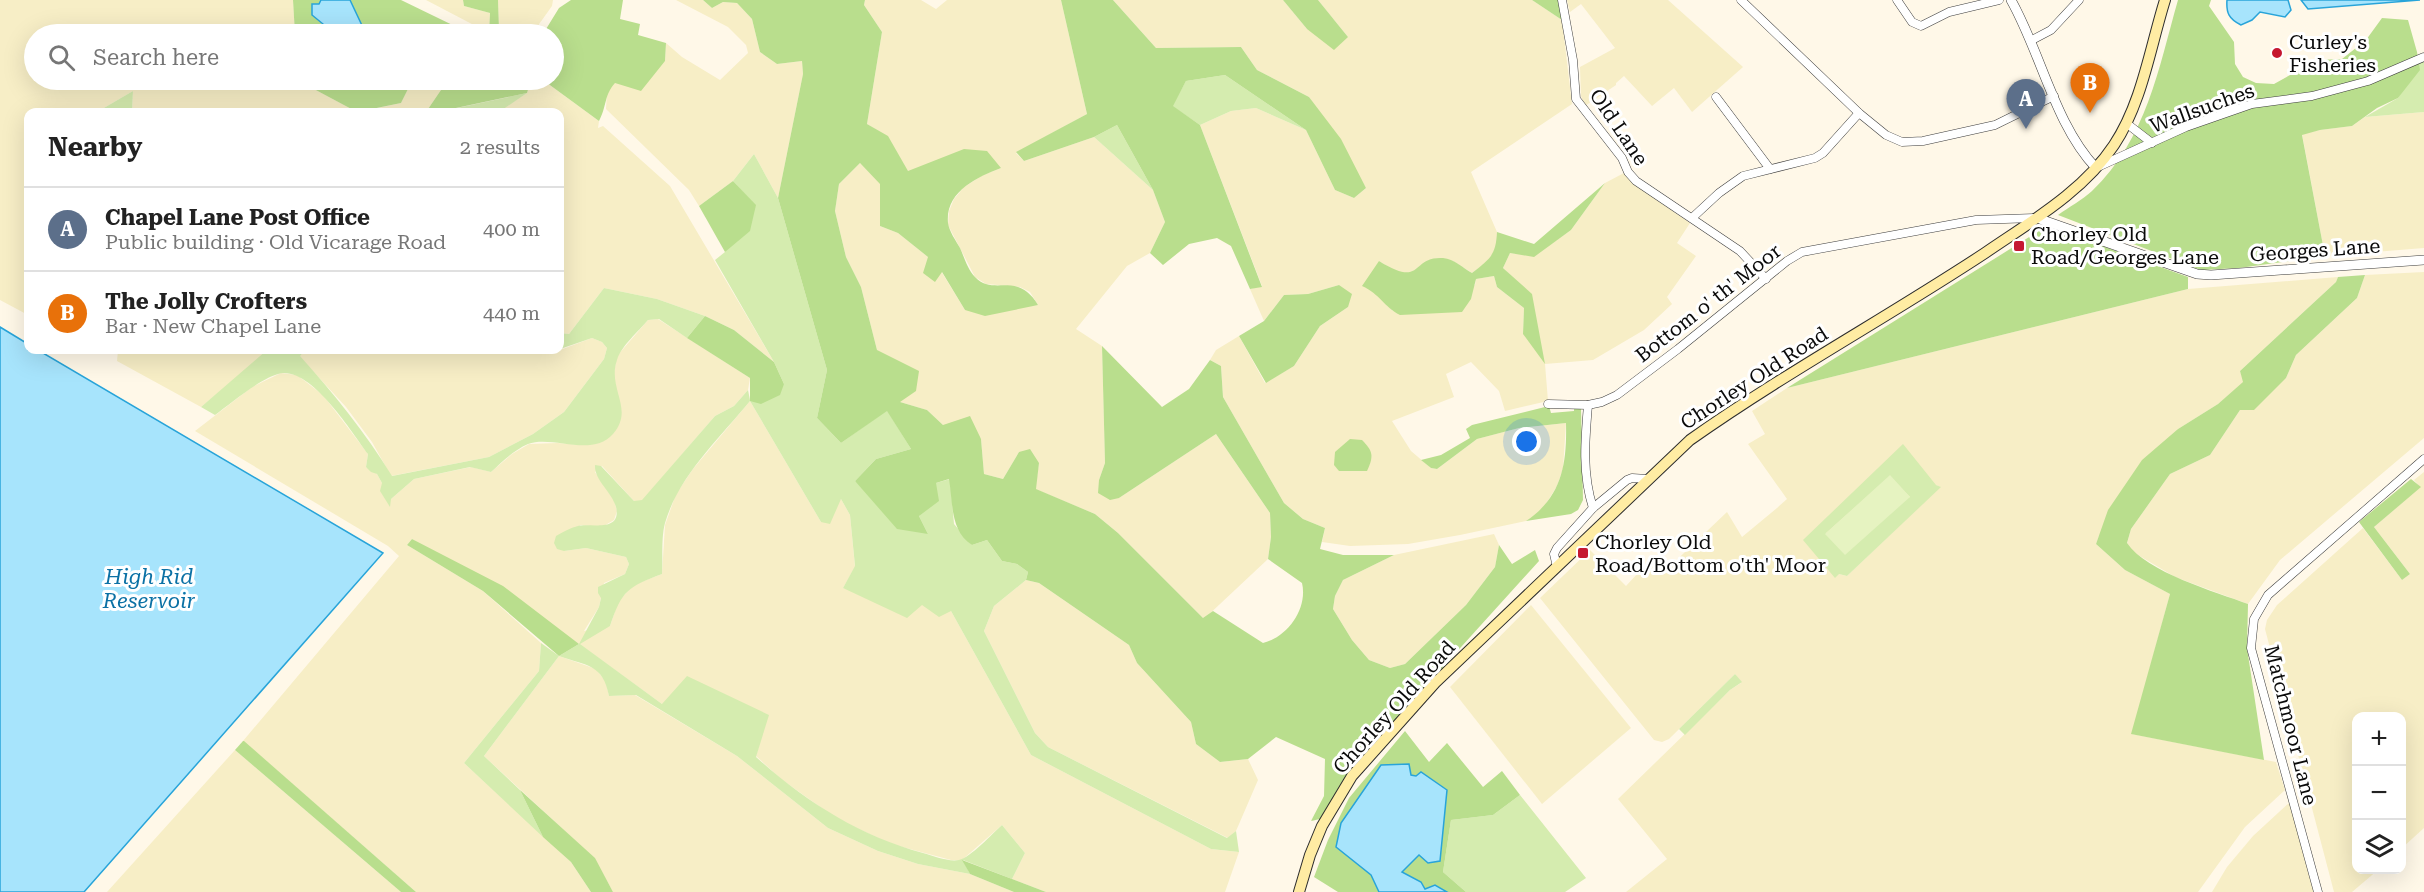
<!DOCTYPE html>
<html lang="en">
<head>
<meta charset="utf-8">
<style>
  :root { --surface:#fff; --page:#f2f2f2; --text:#222; --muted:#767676; --line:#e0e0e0; --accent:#b45309 }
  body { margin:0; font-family:"Roboto Serif",serif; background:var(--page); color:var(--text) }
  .controls { position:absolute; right:18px; bottom:18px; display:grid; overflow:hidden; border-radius:12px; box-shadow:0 6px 24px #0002 }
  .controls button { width:54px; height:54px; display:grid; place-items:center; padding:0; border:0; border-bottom:2px solid var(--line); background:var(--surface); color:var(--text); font:30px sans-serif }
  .you { position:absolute; left:1527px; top:442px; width:21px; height:21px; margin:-15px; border:4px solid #fff; border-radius:50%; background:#1a73e8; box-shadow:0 0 0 9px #1a73e833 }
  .badge { display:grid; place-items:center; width:39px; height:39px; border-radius:50%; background:var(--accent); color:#fff; font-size:20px; font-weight:700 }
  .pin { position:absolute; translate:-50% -50px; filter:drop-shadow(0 2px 3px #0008) }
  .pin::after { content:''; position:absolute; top:32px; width:21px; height:18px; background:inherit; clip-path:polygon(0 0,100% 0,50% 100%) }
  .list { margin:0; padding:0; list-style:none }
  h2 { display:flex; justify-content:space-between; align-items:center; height:78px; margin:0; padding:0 24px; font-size:26px }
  h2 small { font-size:20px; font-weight:400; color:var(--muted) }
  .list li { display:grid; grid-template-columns:39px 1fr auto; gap:18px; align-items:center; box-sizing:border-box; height:84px; padding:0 24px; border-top:2px solid var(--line) }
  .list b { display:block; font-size:22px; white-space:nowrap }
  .list p { margin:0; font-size:20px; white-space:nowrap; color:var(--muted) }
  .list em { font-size:20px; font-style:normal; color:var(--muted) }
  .icon { flex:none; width:33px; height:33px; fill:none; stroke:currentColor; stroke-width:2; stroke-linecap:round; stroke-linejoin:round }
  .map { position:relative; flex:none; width:2424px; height:892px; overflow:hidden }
  .search { position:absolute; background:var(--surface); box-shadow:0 6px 24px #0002; left:24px; top:24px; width:540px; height:66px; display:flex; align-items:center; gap:15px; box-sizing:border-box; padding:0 21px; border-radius:33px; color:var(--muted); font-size:22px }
  .panel { position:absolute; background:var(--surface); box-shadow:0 6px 24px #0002; left:24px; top:108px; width:540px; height:246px; border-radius:12px }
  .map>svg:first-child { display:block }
  .farmland { fill:#f7eec6; fill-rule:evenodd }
  .green { fill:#d5ecaf; fill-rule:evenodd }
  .forest { fill:#b9de8d }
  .pitch { fill:#e6f3c1 }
  .water { fill:#a7e4fc; stroke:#28a4d9; stroke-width:1.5 }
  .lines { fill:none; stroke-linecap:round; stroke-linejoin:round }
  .minor-casing { stroke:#3d3d3d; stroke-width:9 }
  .tertiary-casing { stroke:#3d3d3d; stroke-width:10 }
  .secondary-casing { stroke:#2c2c2c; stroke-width:12 }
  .minor { stroke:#fff; stroke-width:8 }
  .tertiary { stroke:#fff; stroke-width:9 }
  .secondary { stroke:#ffeca3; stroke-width:10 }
  .poi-dot { fill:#c51831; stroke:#fff; stroke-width:2 }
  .labels { text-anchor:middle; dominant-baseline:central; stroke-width:6; stroke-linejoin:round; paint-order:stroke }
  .poi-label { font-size:20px; fill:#0a0a0a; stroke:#fff; text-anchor:start }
  .street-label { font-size:20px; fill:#0a0a0a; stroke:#fff }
  .water-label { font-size:21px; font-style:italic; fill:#0b71a5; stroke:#fff }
</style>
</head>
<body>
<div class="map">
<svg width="2424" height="892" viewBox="0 0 2424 892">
  <rect width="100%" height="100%" fill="#fff8e8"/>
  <!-- farmland -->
  <g class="farmland">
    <polygon points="0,0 293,0 295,34 34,34 34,80 297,80 357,112 132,112 133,91 97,112 28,112 28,315 0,300"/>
    <polygon points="426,0 463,0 464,6 490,13 489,33"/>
    <polygon points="498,0 553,0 552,6 532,34 495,34 499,29"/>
    <polygon points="676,0 703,0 712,8 723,2 737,3 752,19 760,52 777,64 802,61 803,74 778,198 754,154 733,181 699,206 689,190 606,109 607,91 614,83 665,61 666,43 682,57 720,80 748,53 746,45 728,27"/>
    <polygon points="865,0 921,0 936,9 947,0 1061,0 1087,114 1016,153 1024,161 1094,137 1153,190 1165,222 1150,253 1127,266 1076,329 1102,346 1105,463 1099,480 1119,498 1216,434 1270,513 1271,537 1268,559 1204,619 1118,533 1095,514 1035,489 1039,463 1019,452 1003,479 984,474 981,439 943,425 927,410 900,402 877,350 861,287 846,257 835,211 839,184 860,163 880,183 880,226 898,233 928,257 941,271 965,310 1038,305 1030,292 1020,287 986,284 975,277 948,225 949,211 954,199 964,187 983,175 1001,168 933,163 908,172 888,137 867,124 882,32 864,5"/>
    <polygon points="1113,0 1283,0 1307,29 1348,37 1318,0 1532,0 1562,20 1572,104 1471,172 1497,232 1497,248 1487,262 1472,273 1453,261 1429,260 1411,273 1398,273 1379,261 1375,292 1393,311 1475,285 1476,279 1494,276 1497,287 1524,308 1523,334 1532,295 1503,268 1510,253 1534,256 1571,230 1605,183 1624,173 1635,185 1690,223 1677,243 1696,256 1667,297 1672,304 1644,330 1593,360 1545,364 1548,401 1505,411 1499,391 1471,362 1446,374 1454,397 1392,421 1411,451 1431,468 1437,469 1477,439 1519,428 1566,423 1563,469 1557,486 1541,512 1526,521 1460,535 1408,544 1350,546 1322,542 1325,528 1303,519 1284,503 1223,397 1221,366 1210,360 1216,350 1239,336 1265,383 1294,366 1320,326 1348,307 1339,285 1308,294 1284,295 1264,321 1250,289 1262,286 1200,125 1231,111 1256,108 1306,130 1335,190 1354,198 1366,188 1309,97 1257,70 1241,47 1156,48"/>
    <polygon points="1567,0 1668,0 1743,67 1692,112 1674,88 1652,106 1624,76 1616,83 1616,85 1585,106 1581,96 1580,67 1615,48 1581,4 1570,12"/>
    <polygon points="410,80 439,80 441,82 441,90 426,112 359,112 401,103 411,83"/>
    <polygon points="531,80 543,80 599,121 598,128 603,126 670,186 774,362 734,330 705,316 657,299 604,288 569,334 560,333 560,112 498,112 527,93"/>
    <polygon points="2424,112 2424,248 2325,256 2302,134 2320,130 2352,126 2365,117"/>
    <polygon points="2424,272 2424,438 2280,560 2248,604 2175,577 2133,552 2127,544 2131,529 2170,474 2210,455 2240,410 2286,378 2296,355 2357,298 2365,275"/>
    <path d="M 2338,277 L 2336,282 L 2240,371 L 2244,382 L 2218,404 L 2178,429 L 2099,536 L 2096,544 L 2125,570 L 2170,594 L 2132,734 L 2276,762 L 2285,790 L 2245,827 L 2198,892 L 1626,892 L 1667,859 L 1618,799 L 1730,690 L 1741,683 L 1735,674 L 1669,739 L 1662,742 L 1654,740 L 1540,598 L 1590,550 L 1626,586 L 1650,560 L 1663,573 L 1727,512 L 1742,537 L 1777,508 L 1787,499 L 1748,444 L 1765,434 L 1752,411 L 1787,388 L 2188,289 ZM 1936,485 L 1940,487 L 1847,576 L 1839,574 Z"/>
    <polygon points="658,319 750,378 748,390 734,406 715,416 642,501 634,501 602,466 595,472 614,500 617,511 614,520 602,527 580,525 564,551 586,548 626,557 629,564 625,574 604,583 599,607 584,631 610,626 618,602 633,585 662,574 665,525 676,494 693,469 750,401 821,522 841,499 850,515 855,567 843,588 951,611 1031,755 1211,849 1239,852 1225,892 1046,892 1012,879 1025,853 1002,825 962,860 951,860 891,844 837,819 781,779 756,756 768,715 662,704 579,644 412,539 407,545 483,591 541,643 539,671 464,763 571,862 591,892 416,892 243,741 399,556 388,546 195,431 252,387 281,373 297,375 323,395 368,454 366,467 377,474 391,499 414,479 471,467 491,472 512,454 529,444 558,443 582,445 616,388 613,378 617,356 648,320"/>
    <polygon points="592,338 602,342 607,348 604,359 564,412 533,434 489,457 391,476 372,442 346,407 299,356 305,350 560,350"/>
    <polygon points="118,350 270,350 201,407 117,361"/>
    <polygon points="2424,472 2424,828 2402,848 2402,716 2356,716 2356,870 2378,870 2352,892 2334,892 2265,629 2267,620 2277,605 2363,528 2402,580 2410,574 2374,527 2420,487 2414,480"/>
    <polygon points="1494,534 1499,545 1495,567 1466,605 1405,664 1390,668 1369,660 1352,640 1333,609 1335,596 1343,580 1394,555"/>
    <polygon points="1026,580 1039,583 1129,645 1137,663 1191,722 1196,744 1220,762 1248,759 1258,780 1236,831 1228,838 1048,747 1035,733 984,631 994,606"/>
    <polygon points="1531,605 1631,728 1542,804 1450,687"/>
    <polygon points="559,656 596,669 606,682 609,696 635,695 737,756 828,828 878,851 918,864 970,874 1014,892 613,892 594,858 484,756"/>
    <polygon points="235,750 401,892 107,892"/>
    <polygon points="2290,802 2314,892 2212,892 2227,867 2253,836"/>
  </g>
  <!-- green -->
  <g class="green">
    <polygon points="2424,61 2424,112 2365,117 2398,98 2419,63"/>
    <polygon points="1225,75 1306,130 1256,108 1231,111 1200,125 1172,106 1186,81"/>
    <polygon points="133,91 132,112 97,112"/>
    <polygon points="527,93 499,112 437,112 438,112"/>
    <polygon points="1117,125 1153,190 1094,137"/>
    <path d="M 754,154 L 778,198 L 827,370 L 817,418 L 841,443 L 887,410 L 911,449 L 876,459 L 855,481 L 928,534 L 919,516 L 936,483 L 950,479 L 954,524 L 972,545 L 987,540 L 1002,561 L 1017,564 L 1028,572 L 1026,580 L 994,606 L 984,631 L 1035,733 L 1048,747 L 1227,838 L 1236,831 L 1239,852 L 1211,849 L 1031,755 L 951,611 L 939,617 L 922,605 L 907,618 L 843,588 L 855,566 L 850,515 L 841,499 L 830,524 L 821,522 L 750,401 C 720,438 679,475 665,523 C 661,538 663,558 662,574 C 628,587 622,590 610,626 L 580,644 L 662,704 L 687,676 L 769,715 L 756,757 C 805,801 859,836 923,853 C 934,856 948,862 959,860 C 970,858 993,833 1002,825 L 1025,853 L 1012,879 L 963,860 L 970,874 L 918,864 L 878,851 L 828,828 L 737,756 L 636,695 L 609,696 C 603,664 587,666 559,656 L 484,756 L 520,790 L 543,837 L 464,763 L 539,671 L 541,643 L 559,656 L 579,644 L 599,607 L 601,598 L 598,593 L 598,587 L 625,574 L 629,564 L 626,557 L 586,548 L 564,551 L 557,549 L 554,543 L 556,536 C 563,532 570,528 578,526 C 590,523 622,533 616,507 C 612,492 594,480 595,465 L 601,466 L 634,501 L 642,500 L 715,416 L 734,406 L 748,390 L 750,400 L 784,384 L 774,362 L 715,260 L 725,252 L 755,205 L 733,181 Z"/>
    <path d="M 604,288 L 657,299 L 705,316 L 687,338 L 659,319 L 648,320 C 639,331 621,346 617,360 C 607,389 635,409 613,434 C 592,458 553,435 528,444 C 514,450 502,462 491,472 L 470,467 L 414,479 L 391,499 L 390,507 L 380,491 L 382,483 L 377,474 L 371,472 L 366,467 L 368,454 C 351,431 313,370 282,373 C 263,376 230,404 215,415 L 201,407 L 267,350 L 305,350 L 300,356 C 334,394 365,432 392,476 L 489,457 L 533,434 L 564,412 L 604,359 L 607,348 L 602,342 L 592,338 L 560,349 L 560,333 L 569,334 Z"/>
    <path d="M 1903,444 L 1936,485 L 1941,487 L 1847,576 L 1839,574 L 1835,578 L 1803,540 ZM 1890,476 L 1910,497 L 1826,534 L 1826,533 Z"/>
    <polygon points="1735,674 1742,682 1730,690 1685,735 1679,729"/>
    <polygon points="1520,795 1586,878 1565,892 1466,892 1443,872 1451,820 1493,815"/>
  </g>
  <!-- forest -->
  <g class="forest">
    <polygon points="293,0 321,0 319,4 323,34 295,34"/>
    <polygon points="350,0 401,0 471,34 366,34"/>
    <polygon points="463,0 498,0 499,29 495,34 489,33 490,13 464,6"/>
    <path d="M 571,0 L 623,0 L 620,19 L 640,24 L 638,35 L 666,43 L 665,61 L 641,91 L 615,83 C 604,95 607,106 599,121 L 543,80 L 554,80 L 554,34 L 543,34 L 559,8 Z"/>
    <path d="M 703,0 L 865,0 L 864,5 L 882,32 L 867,124 L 888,136 L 908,171 L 964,149 L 987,151 L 1001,168 C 977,177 945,192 948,223 C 949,231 956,241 960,248 C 964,257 968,270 975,277 C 993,297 1017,270 1038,305 L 985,316 L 965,310 L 942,272 L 935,282 L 923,273 L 928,257 L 898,233 L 880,226 L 880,184 L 860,163 L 839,184 L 835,211 L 846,257 L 861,287 L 877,350 L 919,371 L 916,391 L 900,402 L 927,410 L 943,425 L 970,416 L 981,439 L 984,474 L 1003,479 L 1019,452 L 1030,449 L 1039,463 L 1036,489 L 1095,514 L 1118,533 L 1203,618 L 1213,611 L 1263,643 C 1288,637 1308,608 1302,583 L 1268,559 L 1271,537 L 1270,513 L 1216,434 L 1119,498 L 1110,500 L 1098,493 L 1099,480 L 1105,463 L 1102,346 L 1162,407 L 1189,389 L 1210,360 L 1221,366 L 1223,397 L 1284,503 L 1303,519 L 1325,528 L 1320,549 L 1343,555 L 1394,555 L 1343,580 L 1335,596 L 1333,609 L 1352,640 L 1369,660 L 1390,668 L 1405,664 L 1466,605 L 1495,567 L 1499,545 L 1512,564 L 1535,550 L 1539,561 L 1348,772 L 1320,819 L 1311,821 L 1324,796 L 1325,759 L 1276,737 L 1248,759 L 1220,762 L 1196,744 L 1191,722 L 1137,663 L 1129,645 L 1039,583 L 1026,580 L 1028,572 L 1017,564 L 1002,561 L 987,540 L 972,545 C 950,531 953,503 949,479 L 936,483 L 939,501 L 919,516 L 928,534 L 897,529 L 855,481 L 876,459 L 911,449 L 887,411 L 841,443 L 817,418 L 827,370 L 778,198 L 803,74 L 802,61 L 777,64 L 760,52 L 752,19 L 737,3 L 723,2 L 712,8 Z"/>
    <polygon points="1061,0 1113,0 1156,48 1241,47 1257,70 1309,97 1341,139 1366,188 1354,198 1335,190 1306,130 1225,75 1186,81 1173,106 1200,125 1262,287 1250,289 1231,246 1217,238 1189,244 1163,265 1150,253 1165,222 1153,190 1117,125 1094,137 1024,161 1016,152 1087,114"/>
    <polygon points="1283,0 1318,0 1348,37 1334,50 1307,29"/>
    <polygon points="1532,0 1558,0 1562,20"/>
    <path d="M 2178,0 L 2211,0 L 2209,6 L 2234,42 L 2235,64 L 2243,77 L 2256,83 L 2274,84 L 2317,60 L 2342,59 L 2366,40 L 2382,18 L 2408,20 L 2417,52 L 2420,70 L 2398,98 L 2377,108 L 2352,126 L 2320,130 L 2302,135 L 2325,256 L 2239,268 L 2201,270 L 2058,215 C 2069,207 2082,200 2092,191 C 2147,138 2158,70 2178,0 Z"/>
    <polygon points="297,80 356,80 363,85 372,86 377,80 410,80 411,83 401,103 357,112"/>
    <polygon points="439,80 531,80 527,93 437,112 426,112 441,90"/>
    <polygon points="733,181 756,205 750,231 725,252 699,206"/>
    <path d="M 1605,183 L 1571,230 L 1534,257 L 1510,253 L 1503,268 L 1532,294 L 1545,364 L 1523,334 L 1524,308 L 1497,287 L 1494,276 L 1476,279 L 1471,299 L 1462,312 L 1400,315 C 1384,307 1380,294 1362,286 L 1379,261 C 1424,289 1410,256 1443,258 C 1454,259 1463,268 1472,273 C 1490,259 1496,255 1497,232 L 1534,244 Z"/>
    <polygon points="2047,226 2188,277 2188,289 1787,388"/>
    <path d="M 2365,275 L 2357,298 L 2296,355 L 2286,378 L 2254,410 L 2240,410 L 2210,455 L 2170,474 L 2131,529 L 2127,543 C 2146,572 2216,592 2248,604 L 2247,648 L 2264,760 L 2131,734 L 2170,594 L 2125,570 L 2096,544 L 2108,510 L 2142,460 L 2178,429 L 2218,404 L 2243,382 L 2240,371 L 2336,282 L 2338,277 Z"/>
    <polygon points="1339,285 1352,294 1348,307 1320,326 1294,366 1266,383 1239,336 1264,321 1284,295 1308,294"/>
    <polygon points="705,316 734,330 774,362 784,384 780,395 761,404 750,401 750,378 687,338"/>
    <path d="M 1549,406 L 1551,413 L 1574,411 L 1574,407 L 1581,408 L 1583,500 L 1578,510 L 1571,514 L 1526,521 C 1562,497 1567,464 1566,423 L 1519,428 L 1477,439 L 1437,469 L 1431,468 L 1421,460 L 1441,455 L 1470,438 L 1466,429 L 1472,425 Z"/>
    <path d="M 1350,439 L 1362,440 C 1373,451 1374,456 1367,471 L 1339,471 L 1334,465 L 1335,452 Z"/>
    <polygon points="2411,479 2421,487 2374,527 2410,574 2402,580 2359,522"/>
    <polygon points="412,539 503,586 579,644 559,656 483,591 407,545"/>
    <polygon points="1405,731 1429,762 1447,743 1483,787 1502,771 1520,795 1493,815 1451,820 1443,872 1466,892 1447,892 1435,885 1425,889 1421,882 1402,872 1419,855 1416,776 1411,775 1336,846 1371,875 1379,892 1338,892 1314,877 1328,840 1349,798"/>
    <polygon points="243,741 244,741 416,892 401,892 235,750"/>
    <polygon points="520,790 595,858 613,892 591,892 571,862 543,837"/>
    <polygon points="962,860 1046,892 1014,892 970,874"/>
  </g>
  <!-- pitch -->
  <polygon class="pitch" points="1890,475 1910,497 1845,555 1825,534"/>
  <!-- water -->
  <g class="water">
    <polygon points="321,0 350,0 366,34 355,34 348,27 345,30 347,34 323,34 323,24 312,15 312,4 319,4"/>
    <path d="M 2227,0 L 2288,0 L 2291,10 L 2285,17 L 2260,12 L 2252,20 L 2241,25 C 2229,19 2226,13 2227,0 Z"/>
    <polygon points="2301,0 2420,0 2308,9"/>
    <polygon points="0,327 28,344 28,350 38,350 383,553 84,892 0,892"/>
    <polygon points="1409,764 1411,775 1416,776 1421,772 1447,790 1440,861 1428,863 1419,855 1402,872 1421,882 1425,889 1435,885 1447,892 1379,892 1371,875 1336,847 1341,823 1381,765"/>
  </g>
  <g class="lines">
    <defs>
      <g id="minor">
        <polyline points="1562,0 1573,60 1576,99 1622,158 1628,172 1636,181 1740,251 1766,279"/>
        <polyline points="1741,0 1859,113 1886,135 1902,142 1923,141 1995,125 2054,96"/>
        <polyline points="1897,0 1912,22 1921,26 1949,12 1999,0"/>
        <polyline points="2032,40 2051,30 2079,0"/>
        <polyline points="1716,97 1770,169"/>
        <polyline points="2126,123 2152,143"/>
        <polyline points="2100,166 2186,127 2252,104 2312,96 2368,81 2424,57"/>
        <polyline points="1692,218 1719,193 1743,176 1815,158 1823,153 1859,113"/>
        <polyline points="1548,404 1588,405 1602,402 1617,395 1678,349 1787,261 1802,252 1976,220 2037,218"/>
        <path d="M 1588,405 C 1585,440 1582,474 1593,508"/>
        <polyline points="1557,567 1554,554 1557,548 1593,508 1627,480 1632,478 1648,479"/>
        <polyline points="2318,892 2251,648 2254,619 2268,595 2424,459"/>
      </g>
      <g id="tertiary">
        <path d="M 2011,0 C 2041,53 2055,125 2096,168"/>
        <polyline points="2037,218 2197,274 2211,275 2424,260"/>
      </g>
      <path id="secondary" d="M 1299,892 L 1310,855 L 1322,826 L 1352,776 L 1435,683 L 1690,440 C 1785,373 1888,317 1985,253 C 2030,222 2083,192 2114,145 C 2142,103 2150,48 2165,0"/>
    </defs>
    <!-- minor casing -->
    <use href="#minor" class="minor-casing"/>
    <!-- tertiary casing -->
    <use href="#tertiary" class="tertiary-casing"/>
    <!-- secondary casing -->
    <use href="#secondary" class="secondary-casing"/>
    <!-- minor -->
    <use href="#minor" class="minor"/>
    <!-- tertiary -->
    <use href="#tertiary" class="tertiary"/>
    <!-- secondary -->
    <use href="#secondary" class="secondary"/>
  </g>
  <!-- markers -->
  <g class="poi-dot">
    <circle cx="2277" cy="53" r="6"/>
    <rect x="2013" y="240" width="12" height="12" rx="3"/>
    <rect x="1577" y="547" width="12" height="12" rx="3"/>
  </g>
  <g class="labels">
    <!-- poi labels -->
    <g class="poi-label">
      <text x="2289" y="42">Curley's<tspan x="2289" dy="23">Fisheries</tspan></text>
      <text x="2031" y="234">Chorley Old<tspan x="2031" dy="23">Road/Georges Lane</tspan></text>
      <text x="1595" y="542">Chorley Old<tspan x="1595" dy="23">Road/Bottom o'th' Moor</tspan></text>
    </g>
    <!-- street labels -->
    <g class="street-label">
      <text transform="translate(2202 108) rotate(-20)">Wallsuches</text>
      <text transform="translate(1619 127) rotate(56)">Old Lane</text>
      <text transform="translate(2315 250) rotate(-4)">Georges Lane</text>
      <text transform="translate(1708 303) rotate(-38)">Bottom o' th' Moor</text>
      <text transform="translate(1754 378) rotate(-33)">Chorley Old Road</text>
      <text transform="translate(1394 707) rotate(-48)">Chorley Old Road</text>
      <text transform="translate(2291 725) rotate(76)">Matchmoor Lane</text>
    </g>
    <!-- water labels -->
    <g class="water-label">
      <text x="149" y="577">High Rid<tspan x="149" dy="24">Reservoir</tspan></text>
    </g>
  </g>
</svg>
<div class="controls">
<button>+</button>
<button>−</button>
<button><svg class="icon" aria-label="layers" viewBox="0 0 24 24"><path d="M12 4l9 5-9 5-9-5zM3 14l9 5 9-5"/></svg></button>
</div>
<div class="you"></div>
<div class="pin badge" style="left:2026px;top:129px;background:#5c6f8a">A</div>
<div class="pin badge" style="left:2090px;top:113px;background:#e8710a">B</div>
<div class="search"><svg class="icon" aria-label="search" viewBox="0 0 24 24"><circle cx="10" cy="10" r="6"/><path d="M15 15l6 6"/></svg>Search here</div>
<section class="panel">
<h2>Nearby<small>2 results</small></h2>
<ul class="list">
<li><span class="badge" style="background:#5c6f8a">A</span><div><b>Chapel Lane Post Office</b><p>Public building · Old Vicarage Road</p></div><em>400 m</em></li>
<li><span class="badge" style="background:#e8710a">B</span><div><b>The Jolly Crofters</b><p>Bar · New Chapel Lane</p></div><em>440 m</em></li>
</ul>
</section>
</div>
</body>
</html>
